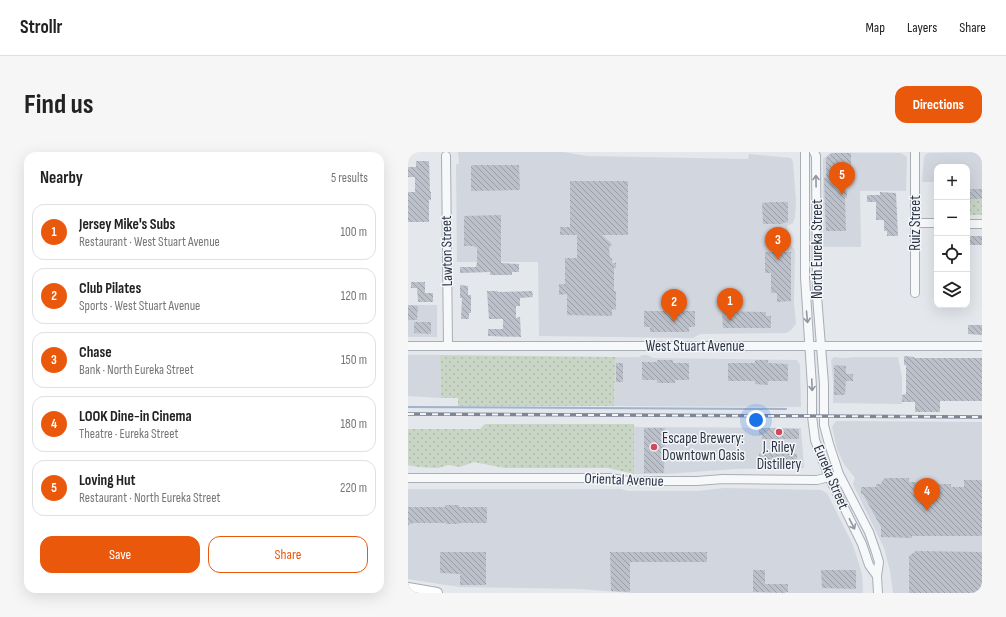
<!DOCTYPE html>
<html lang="en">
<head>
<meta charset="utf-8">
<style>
  :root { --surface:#fff; --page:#f6f6f6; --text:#222; --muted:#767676; --line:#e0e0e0; --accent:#ea580c }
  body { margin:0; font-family:"Sofia Sans Condensed",sans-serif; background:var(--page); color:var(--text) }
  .controls { position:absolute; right:12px; top:12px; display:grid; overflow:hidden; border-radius:8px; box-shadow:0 4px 16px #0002 }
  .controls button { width:36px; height:36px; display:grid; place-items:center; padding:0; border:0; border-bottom:1px solid var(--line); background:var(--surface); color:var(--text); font:20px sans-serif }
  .you { position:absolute; left:348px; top:268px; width:14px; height:14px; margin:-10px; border:3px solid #fff; border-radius:50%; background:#1a73e8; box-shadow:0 0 0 6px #1a73e833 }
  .badge { display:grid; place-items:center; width:26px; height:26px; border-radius:50%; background:var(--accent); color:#fff; font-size:13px; font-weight:700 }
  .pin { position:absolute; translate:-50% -33px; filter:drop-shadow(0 1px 2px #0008) }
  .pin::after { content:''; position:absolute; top:21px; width:14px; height:12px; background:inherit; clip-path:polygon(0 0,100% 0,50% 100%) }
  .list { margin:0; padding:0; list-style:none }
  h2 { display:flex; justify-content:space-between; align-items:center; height:52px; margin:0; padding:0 16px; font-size:17px }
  h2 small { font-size:13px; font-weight:400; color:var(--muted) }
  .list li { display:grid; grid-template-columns:26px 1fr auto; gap:12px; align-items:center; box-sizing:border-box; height:56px; margin:0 8px 8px; padding:0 8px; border:1px solid var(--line); border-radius:12px }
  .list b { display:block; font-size:15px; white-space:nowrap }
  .list p { margin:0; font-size:13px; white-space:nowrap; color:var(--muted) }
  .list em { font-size:13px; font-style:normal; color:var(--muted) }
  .actions { display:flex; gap:8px; padding:12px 16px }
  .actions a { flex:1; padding:9px 0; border:1px solid var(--accent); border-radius:12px; text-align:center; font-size:14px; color:var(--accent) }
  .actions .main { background:var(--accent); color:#fff }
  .icon { flex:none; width:22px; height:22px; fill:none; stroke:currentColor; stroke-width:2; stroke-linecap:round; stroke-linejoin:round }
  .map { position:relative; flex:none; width:574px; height:441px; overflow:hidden; border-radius:12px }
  header { display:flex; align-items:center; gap:24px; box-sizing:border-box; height:56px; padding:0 20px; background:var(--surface); border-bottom:1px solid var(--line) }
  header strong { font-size:19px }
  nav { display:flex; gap:22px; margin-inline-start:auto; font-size:14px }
  .intro { display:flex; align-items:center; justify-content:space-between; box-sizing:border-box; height:96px; padding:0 24px }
  h1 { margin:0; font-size:28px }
  .button { padding:10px 18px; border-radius:12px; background:var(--accent); color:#fff; font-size:14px; font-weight:700 }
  main { display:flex; gap:24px; padding:0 24px }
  aside { flex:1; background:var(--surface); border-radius:12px; box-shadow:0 4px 16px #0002 }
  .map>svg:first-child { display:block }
  .built { fill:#d2d6de }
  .grass { fill:url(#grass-dots) }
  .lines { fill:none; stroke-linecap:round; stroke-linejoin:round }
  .stream { stroke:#9fb4cc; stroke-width:2 }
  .building { fill:url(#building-back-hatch) }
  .minor-casing { stroke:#a9aeb7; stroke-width:10 }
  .major-casing { stroke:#a3abb8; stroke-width:12 }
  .minor { stroke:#f7f8fa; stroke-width:8 }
  .major { stroke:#fff; stroke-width:10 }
  .rail-casing { stroke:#7d8696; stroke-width:3.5 }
  .rail { stroke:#f4f6f9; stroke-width:2; stroke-dasharray:6; stroke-linecap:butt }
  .oneway { stroke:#9196a0 }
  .poi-dot { fill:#d1495b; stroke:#f4f6f9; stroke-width:1.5 }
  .labels { text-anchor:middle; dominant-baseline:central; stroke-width:3; stroke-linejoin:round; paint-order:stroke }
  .street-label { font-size:15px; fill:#2b3445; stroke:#f4f6f9 }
  .poi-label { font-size:15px; fill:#2b3445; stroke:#f4f6f9; text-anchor:start }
</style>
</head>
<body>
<header>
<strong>Strollr</strong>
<nav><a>Map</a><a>Layers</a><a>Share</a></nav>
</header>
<div class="intro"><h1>Find us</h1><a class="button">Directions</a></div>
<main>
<aside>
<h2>Nearby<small>5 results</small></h2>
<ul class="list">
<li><span class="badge">1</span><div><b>Jersey Mike's Subs</b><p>Restaurant · West Stuart Avenue</p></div><em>100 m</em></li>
<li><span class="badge">2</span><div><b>Club Pilates</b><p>Sports · West Stuart Avenue</p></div><em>120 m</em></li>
<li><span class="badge">3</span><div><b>Chase</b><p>Bank · North Eureka Street</p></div><em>150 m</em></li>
<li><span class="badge">4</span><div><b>LOOK Dine-in Cinema</b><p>Theatre · Eureka Street</p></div><em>180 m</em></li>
<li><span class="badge">5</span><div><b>Loving Hut</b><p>Restaurant · North Eureka Street</p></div><em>220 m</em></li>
</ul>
<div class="actions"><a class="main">Save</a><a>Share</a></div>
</aside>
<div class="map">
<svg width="574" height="441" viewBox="0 0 574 441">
  <defs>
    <pattern id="grass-dots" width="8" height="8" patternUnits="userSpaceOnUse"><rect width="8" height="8" fill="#c9d6c5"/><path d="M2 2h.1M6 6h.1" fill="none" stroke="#adb8ab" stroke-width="1.8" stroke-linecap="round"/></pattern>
    <pattern id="building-back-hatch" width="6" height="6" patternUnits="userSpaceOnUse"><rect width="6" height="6" fill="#bbc0ca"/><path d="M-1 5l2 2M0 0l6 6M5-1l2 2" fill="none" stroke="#989da6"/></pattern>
  </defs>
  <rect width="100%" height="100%" fill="#e4e7ec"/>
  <!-- built -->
  <g class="built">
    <polygon points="50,0 155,0 179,4 340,7 341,2 383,6 385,10 388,49 387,65 385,71 379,74 382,92 387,98 386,151 388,172 382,179 378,181 292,182 285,186 131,184 130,110 49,110 48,12 51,12"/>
    <polygon points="574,0 574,47 560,46 559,15 529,15 529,30 514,30 516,6 517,3 520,1"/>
    <polygon points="422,1 493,1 499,5 498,39 452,39 453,95 415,95 415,7"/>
    <rect x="0" y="153" width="29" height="32"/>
    <polygon points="0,203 32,203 33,246 0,244"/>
    <polygon points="234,203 239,203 245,206 389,208 392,213 393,255 206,254 207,205 231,205"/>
    <polygon points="426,205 435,206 448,205 490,205 494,225 494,252 425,251 425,229 423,208"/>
    <polygon points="428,269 574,270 574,441 485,441 482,419 476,396 445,332 447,326 436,312 429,297 424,275"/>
    <polygon points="226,275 393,276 396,316 327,317 257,322 226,322"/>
    <polygon points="316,336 413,338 419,341 445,393 454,422 455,441 224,441 172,437 53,435 31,432 0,427 0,337 213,337 220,339 290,339"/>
  </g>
  <!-- grass -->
  <g class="grass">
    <polygon points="560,46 574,47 574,63 560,63"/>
    <polygon points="32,203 207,205 206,254 50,254 50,246 33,246"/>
    <polygon points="77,272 226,272 226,322 200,316 96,316 66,310 52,315 40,313 30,316 10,315 0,313 0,277 72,277"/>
  </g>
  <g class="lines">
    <!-- stream -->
    <polyline class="stream" points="0,255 378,257"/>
  </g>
  <!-- building -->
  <g class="building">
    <polygon points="424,1 443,1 443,17 436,17 436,39 439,39 439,46 437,46 438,79 418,79 416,26 418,26 418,6"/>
    <polygon points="8,9 21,9 22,40 23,40 23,48 21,48 21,70 0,70 0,40 7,40 7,25 0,25 0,15 8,15"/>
    <polygon points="63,13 111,13 112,38 63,39"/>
    <polygon points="162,29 220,29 220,83 194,83 204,92 201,96 202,106 204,106 204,111 208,111 208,116 206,116 206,139 208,139 208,158 204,157 204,164 159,163 159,142 151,143 151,132 157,132 157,106 169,106 169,83 152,83 152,75 162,75"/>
    <rect x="561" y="37" width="13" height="10"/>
    <polygon points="472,40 488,41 490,84 479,84 479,79 476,79 476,68 468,68 468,50 459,50 459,43 472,43"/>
    <polygon points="365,50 380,50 380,70 375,71 375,72 355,72 354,51"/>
    <polygon points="93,63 93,111 111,112 111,120 104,120 104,123 82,123 82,120 52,121 52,115 68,115 69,111 69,95 66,95 66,94 56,94 56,64"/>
    <rect x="562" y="84" width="12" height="9"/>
    <polygon points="357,100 383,100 383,149 369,150 369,141 363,141 363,121 357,121"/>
    <polygon points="3,130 17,130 17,141 25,141 25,150 10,150 9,136 3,136"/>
    <polygon points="52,133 60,134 60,143 63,143 63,161 61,161 61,167 53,167 54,146 52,146"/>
    <polygon points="79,139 90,139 90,140 124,139 125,145 112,146 112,154 108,154 108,166 112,165 113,185 80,184 80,177 95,177 95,167 81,167"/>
    <polygon points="0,153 10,154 9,168 0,168"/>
    <polygon points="236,159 287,159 287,175 281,175 281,180 242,180 242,175 236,175"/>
    <polygon points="314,159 358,160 358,164 363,164 363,176 315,176"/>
    <polygon points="6,170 23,170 23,182 6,181"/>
    <polygon points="560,173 574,173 574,183 560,182"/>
    <polygon points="496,204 506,205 506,206 574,206 574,249 532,249 532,260 507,260 507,250 494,250 494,243 498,242 498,213 496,213"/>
    <polygon points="249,208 265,208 265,211 281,211 281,228 267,228 267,231 249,231 249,228 234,228 234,210 249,210"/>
    <polygon points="347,208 360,208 360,211 380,212 380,229 360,229 360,233 347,232 347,229 320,229 320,211 347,211"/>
    <rect x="208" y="211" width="7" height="19"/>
    <polygon points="426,213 438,214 438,222 445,222 445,229 438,229 437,243 426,243"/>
    <polygon points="236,276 257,276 256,321 236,321"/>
    <polygon points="351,276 391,277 391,287 354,287 354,283 351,283"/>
    <polygon points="351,301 389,302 389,314 352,314"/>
    <polygon points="477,326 501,326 501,330 510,330 510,332 543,332 543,335 556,335 556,328 574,328 574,384 504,384 504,386 473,385 473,375 455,342 453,342 453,335 468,335 468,332 473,332 474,329"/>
    <polygon points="37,353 51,353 51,355 79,355 79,371 51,371 51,372 38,372 38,371 5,371 0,373 0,355 37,355"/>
    <polygon points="508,399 574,400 574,441 501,441 501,404"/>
    <polygon points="32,400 78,400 78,433 52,433 52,422 32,421"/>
    <polygon points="202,400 299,400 299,410 222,410 222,440 203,439"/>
    <polygon points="345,418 357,418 357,432 380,432 380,440 377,440 377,441 345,440"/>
    <polygon points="413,418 448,418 448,437 414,436"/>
  </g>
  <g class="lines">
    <defs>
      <g id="minor">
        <polyline points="397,0 397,125 404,235 404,264 407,288 421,325 454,392 461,413 469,424"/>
        <polyline points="406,0 408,4 409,144 416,232 416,273 421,292 431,322 461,380 468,400 471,410 469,424 470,441"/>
        <polyline points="507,0 507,141"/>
        <polyline points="38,4 40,194"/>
        <polyline points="507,71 529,71"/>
        <polyline points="559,72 574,72"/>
        <polyline points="0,194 574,194"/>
        <polyline points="0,326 202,326 220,329 289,329 315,327 409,328 425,324"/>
      </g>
      <polyline id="major" points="0,436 29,441"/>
    </defs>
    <!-- minor casing -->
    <use href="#minor" class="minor-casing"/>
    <!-- major casing -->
    <use href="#major" class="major-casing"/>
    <!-- minor -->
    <use href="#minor" class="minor"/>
    <!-- major -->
    <use href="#major" class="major"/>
    <defs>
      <polyline id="rail" points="0,262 574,265"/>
    </defs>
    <!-- rail casing -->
    <use href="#rail" class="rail-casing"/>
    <!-- rail -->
    <use href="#rail" class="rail"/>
  </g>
  <!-- one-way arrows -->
  <defs><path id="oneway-shaft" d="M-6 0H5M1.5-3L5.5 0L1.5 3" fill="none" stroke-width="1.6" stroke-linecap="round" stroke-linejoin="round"/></defs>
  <g class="oneway">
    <use href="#oneway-shaft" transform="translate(408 29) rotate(-91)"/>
    <use href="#oneway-shaft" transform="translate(399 165) rotate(85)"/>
    <use href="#oneway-shaft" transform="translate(404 233) rotate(88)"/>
    <use href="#oneway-shaft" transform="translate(444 372) rotate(63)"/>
  </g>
  <!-- markers -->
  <g class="poi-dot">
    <circle cx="371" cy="280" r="4"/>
    <circle cx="246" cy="295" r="4"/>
  </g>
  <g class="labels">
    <!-- street labels -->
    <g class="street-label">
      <text transform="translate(507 71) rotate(-90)">Ruiz Street</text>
      <text transform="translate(409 97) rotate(-90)">North Eureka Street</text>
      <text transform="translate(39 99) rotate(-91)">Lawton Street</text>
      <text x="287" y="194">West Stuart Avenue</text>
      <text transform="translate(423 325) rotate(67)">Eureka Street</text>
      <text transform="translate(216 328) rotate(2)">Oriental Avenue</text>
    </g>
    <!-- poi labels -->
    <g class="poi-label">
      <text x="254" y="286">Escape Brewery:<tspan x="254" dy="17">Downtown Oasis</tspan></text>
      <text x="371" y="295" text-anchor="middle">J. Riley<tspan x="371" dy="17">Distillery</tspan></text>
    </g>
  </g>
</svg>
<div class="controls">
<button>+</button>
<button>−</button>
<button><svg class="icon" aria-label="locate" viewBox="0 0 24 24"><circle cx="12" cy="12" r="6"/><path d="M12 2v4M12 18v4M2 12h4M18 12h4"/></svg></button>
<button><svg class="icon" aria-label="layers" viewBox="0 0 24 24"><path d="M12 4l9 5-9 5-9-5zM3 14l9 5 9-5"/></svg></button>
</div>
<div class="you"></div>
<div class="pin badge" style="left:322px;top:169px">1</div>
<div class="pin badge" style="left:266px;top:170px">2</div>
<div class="pin badge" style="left:370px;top:108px">3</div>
<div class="pin badge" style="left:519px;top:359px">4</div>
<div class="pin badge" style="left:434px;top:43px">5</div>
</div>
</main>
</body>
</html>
